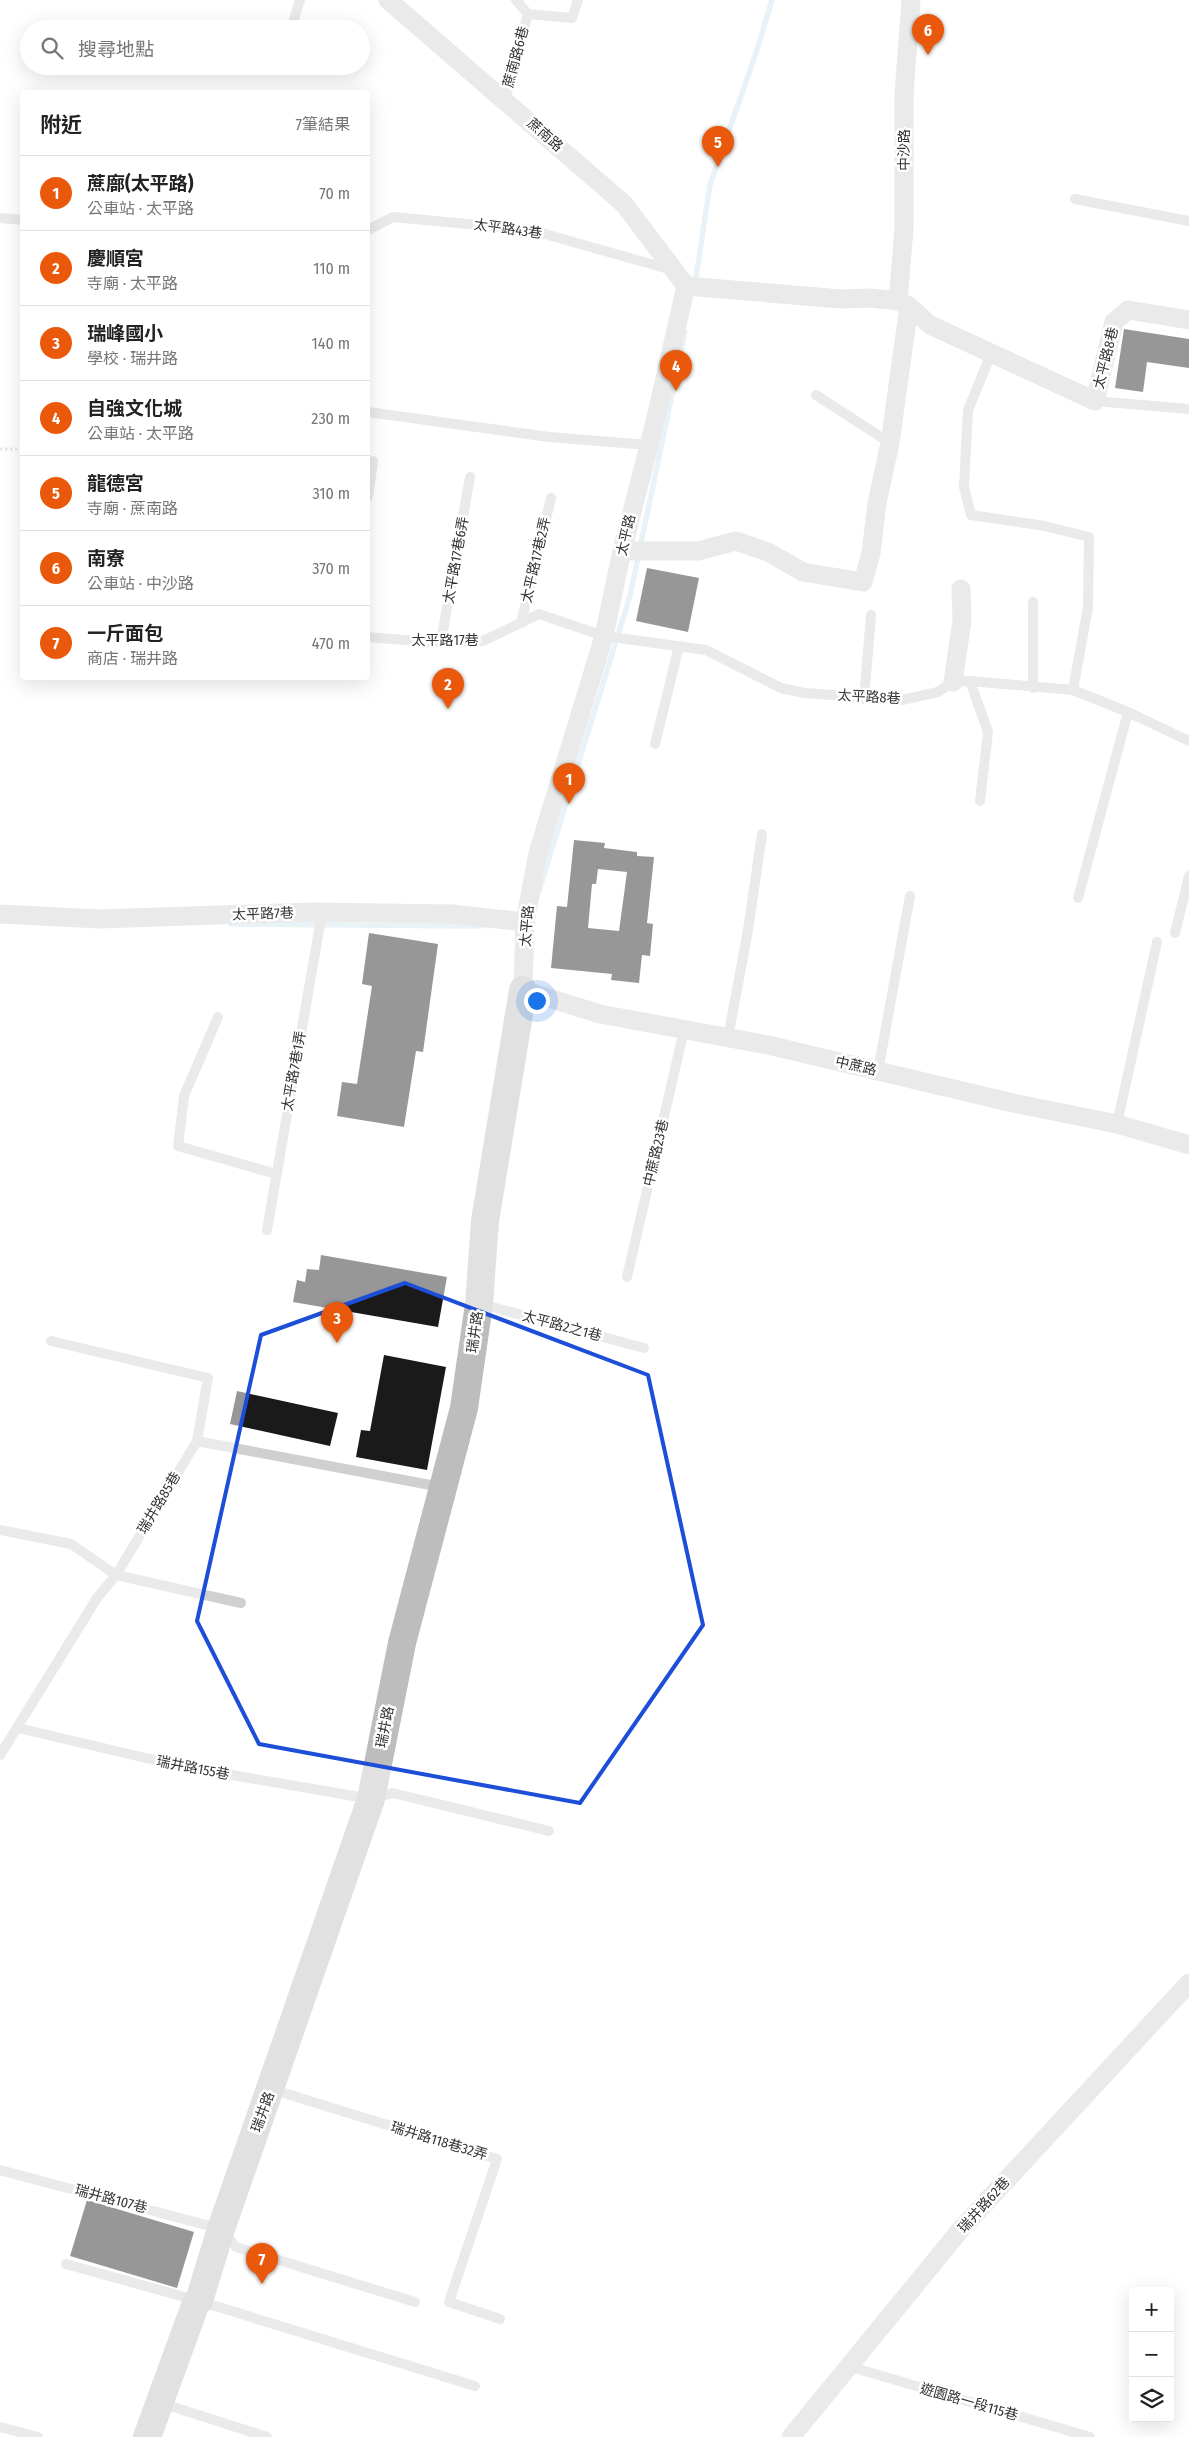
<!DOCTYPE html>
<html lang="zh-TW">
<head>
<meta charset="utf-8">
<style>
  :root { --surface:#fff; --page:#f2f2f2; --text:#222; --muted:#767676; --line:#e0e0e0; --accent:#ea580c }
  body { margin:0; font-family:"Fira Sans Condensed","Noto Sans TC",sans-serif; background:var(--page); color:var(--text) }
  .controls { position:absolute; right:15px; bottom:15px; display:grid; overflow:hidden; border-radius:5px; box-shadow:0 5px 20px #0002 }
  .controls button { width:45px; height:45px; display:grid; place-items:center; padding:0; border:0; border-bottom:1px solid var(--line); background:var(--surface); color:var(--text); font:25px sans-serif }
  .you { position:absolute; left:536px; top:1000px; width:18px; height:18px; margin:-12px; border:4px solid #fff; border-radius:50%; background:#1a73e8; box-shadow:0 0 0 8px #1a73e833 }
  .badge { display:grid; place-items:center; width:32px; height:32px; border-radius:50%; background:var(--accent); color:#fff; font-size:16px; font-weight:700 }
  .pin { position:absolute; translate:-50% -41px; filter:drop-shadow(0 1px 2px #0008) }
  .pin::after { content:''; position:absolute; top:26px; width:18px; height:15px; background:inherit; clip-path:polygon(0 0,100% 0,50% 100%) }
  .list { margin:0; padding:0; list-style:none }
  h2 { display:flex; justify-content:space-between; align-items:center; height:65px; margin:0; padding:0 20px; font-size:21px }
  h2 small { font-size:16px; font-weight:400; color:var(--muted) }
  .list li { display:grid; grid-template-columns:32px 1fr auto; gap:15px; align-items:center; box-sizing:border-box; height:75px; padding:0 20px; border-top:1px solid var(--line) }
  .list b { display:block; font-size:19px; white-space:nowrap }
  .list p { margin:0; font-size:16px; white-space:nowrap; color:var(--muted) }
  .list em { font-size:16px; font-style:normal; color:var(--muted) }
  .icon { flex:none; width:28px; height:28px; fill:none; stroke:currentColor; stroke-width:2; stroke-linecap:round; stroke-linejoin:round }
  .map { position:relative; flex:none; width:1189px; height:2437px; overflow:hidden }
  .search { position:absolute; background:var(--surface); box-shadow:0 5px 20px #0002; left:20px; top:20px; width:350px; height:55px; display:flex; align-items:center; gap:12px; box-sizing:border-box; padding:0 18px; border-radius:28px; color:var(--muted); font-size:19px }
  .panel { position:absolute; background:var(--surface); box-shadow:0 5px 20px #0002; left:20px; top:90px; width:350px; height:590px; border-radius:5px }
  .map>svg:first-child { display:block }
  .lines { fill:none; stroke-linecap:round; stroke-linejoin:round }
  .stream { stroke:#cfe2ee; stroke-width:5.5 }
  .building { fill:#1a1a1a; fill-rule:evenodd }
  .path { stroke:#cdcdcd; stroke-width:3; stroke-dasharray:2.5 2.5; stroke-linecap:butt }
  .lane { stroke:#d0d0d0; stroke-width:10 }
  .street { stroke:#d0d0d0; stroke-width:19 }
  .secondary { stroke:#bdbdbd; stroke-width:28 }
  .marked { fill:none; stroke:#1d4ed8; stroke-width:4; stroke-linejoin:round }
  .labels { text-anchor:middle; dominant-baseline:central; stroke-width:5; stroke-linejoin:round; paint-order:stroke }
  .street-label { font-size:14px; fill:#333; stroke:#fff }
</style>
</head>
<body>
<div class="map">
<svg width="1189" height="2437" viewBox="0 0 1189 2437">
  <rect width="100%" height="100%" fill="#fff"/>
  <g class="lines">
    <!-- stream -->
    <g class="stream">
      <polyline points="695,284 710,185 756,53 772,0"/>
      <polyline points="539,891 630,596 685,332"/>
      <polyline points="231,924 481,926"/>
    </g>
  </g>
  <!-- building -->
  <g class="building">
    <polygon points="1124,329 1189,339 1189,368 1147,362 1143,392 1115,388"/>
    <polygon points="647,568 699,578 688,632 636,621"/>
    <path d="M 574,840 L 605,843 L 604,848 L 637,852 L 637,856 L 654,857 L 647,923 L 653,924 L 650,956 L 642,955 L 639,983 L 611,980 L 612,974 L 551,968 L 557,906 L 567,907 ZM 598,869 L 627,872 L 619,931 L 588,928 L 592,884 L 596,884 Z"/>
    <polygon points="369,933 438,944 423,1052 416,1051 404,1127 337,1116 342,1082 357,1084 372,986 362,984"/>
    <polygon points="321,1255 447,1277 438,1327 293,1302 297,1280 305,1282 307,1269 319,1270"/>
    <polygon points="384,1355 446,1367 427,1470 356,1457 361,1430 370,1431"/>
    <polygon points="237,1391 338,1413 330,1446 230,1424"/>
    <polygon points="87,2200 194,2232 177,2288 70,2256"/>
  </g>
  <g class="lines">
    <!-- path -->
    <polyline class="path" points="0,449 22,449"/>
    <!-- lane -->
    <g class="lane">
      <polyline points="516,0 528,14"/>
      <polyline points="528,14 572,18 578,0"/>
      <polyline points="291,29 300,0"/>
      <polyline points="280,67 280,66"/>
      <polyline points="505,100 528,14"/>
      <polyline points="1075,199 1189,221"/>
      <polyline points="0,218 22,220"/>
      <polyline points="368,230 393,217 531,230 672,270"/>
      <polyline points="991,354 968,410 964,487 971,515 1045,526 1089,537 1088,607 1073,690"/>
      <polyline points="816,395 890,443"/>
      <polyline points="1095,401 1189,409"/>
      <polyline points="368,412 549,437 648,445"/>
      <polyline points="368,497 373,461"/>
      <polyline points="521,623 551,498"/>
      <polyline points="368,637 428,642 483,641 539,614 604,636 706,650 781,688 804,693 902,700 938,692 953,682 970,681 1073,690 1128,712 1189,741"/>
      <polyline points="441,642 470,477"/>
      <polyline points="970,681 988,732 980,801"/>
      <polyline points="1033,688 1033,602"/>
      <polyline points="864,699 871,615"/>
      <polyline points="655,744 679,646"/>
      <polyline points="1078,898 1128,712"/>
      <polyline points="1175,933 1189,876"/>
      <polyline points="218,1017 184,1096 178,1146 276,1174"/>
      <polyline points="728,1038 748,930 762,834"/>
      <polyline points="878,1071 910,896"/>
      <polyline points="1117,1124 1157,942"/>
      <polyline points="267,1230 322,913"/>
      <polyline points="627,1277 684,1030"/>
      <polyline points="481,1304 644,1348"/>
      <polyline points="197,1441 441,1487"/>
      <polyline points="0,1530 71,1544 116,1575 241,1603"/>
      <polyline points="18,1728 180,1766 371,1799 393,1793 549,1831"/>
      <polyline points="0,1755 97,1598 116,1575 197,1441 208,1378 51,1341"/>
      <polyline points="271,2089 497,2159 449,2302 500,2319"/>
      <polyline points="0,2170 221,2229 236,2247 415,2302"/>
      <polyline points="66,2264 199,2301 475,2386"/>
      <polyline points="848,2366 1090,2437"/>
      <polyline points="161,2403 267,2437"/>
      <polyline points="0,2427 38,2437"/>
    </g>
    <!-- street -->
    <g class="street">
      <polyline points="388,0 624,204 686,286"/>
      <polyline points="686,286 654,426 622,551 604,636 538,853 525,922 523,990 600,1014 768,1045 1013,1103 1117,1124 1189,1145"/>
      <polyline points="686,286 841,299 870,298 898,301 909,306 930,325 1095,401 1114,322 1128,310 1189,320"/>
      <polyline points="898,301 904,229 904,94 911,0"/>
      <polyline points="622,551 698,551 736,541 768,552 803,572 863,582 871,553 877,503 890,443 909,306"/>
      <polyline points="953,682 962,621 961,589"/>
      <polyline points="0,914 99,919 312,912 452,914 525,922"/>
      <polyline points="791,2437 962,2228 1189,1983"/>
    </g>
    <!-- secondary -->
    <polyline class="secondary" points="147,2437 196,2303 199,2301 221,2229 371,1799 402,1643 464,1408 479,1304 485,1221 523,990"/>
  </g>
  <!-- marked area -->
  <path d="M0 0H1189V2437H0ZM 405,1283 L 648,1375 L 703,1625 L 580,1803 L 259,1744 L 197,1621 L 261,1335 Z" fill="#fff" fill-opacity=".55" fill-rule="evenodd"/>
  <path class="marked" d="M 405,1283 L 648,1375 L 703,1625 L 580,1803 L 259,1744 L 197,1621 L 261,1335 Z"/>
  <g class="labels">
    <!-- street labels -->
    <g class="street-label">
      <text transform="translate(516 57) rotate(-75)">蔗南路6巷</text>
      <text transform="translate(545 135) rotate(41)">蔗南路</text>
      <text transform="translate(904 150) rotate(-90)">中沙路</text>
      <text transform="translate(508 229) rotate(8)">太平路43巷</text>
      <text transform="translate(1106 358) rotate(-76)">太平路8巷</text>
      <text transform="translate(626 535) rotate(-77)">太平路</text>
      <text transform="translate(456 560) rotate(-80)">太平路17巷6弄</text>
      <text transform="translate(536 560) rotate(-77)">太平路17巷2弄</text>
      <text x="445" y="640">太平路17巷</text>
      <text transform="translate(869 697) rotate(3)">太平路8巷</text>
      <text transform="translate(263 914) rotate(-2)">太平路7巷</text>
      <text transform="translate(527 926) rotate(-85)">太平路</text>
      <text transform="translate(856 1066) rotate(13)">中蔗路</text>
      <text transform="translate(294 1071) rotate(-80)">太平路7巷1弄</text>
      <text transform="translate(656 1153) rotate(-77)">中蔗路23巷</text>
      <text transform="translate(562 1326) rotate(15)">太平路2之1巷</text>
      <text transform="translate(475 1332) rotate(-82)">瑞井路</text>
      <text transform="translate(159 1503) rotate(-59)">瑞井路85巷</text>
      <text transform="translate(385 1727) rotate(-79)">瑞井路</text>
      <text transform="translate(193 1768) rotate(11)">瑞井路155巷</text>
      <text transform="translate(263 2112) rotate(-70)">瑞井路</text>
      <text transform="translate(439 2141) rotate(17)">瑞井路118巷32弄</text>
      <text transform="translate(111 2199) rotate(15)">瑞井路107巷</text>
      <text transform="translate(984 2205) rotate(-48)">瑞井路62巷</text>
      <text transform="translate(969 2402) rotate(16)">遊園路一段115巷</text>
    </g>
  </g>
</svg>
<div class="controls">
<button>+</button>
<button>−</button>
<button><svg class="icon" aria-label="layers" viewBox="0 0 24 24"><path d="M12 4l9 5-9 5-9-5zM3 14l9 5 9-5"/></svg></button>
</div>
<div class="you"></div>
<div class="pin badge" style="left:569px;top:804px">1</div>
<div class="pin badge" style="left:448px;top:709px">2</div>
<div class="pin badge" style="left:337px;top:1343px">3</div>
<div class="pin badge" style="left:676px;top:391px">4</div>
<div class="pin badge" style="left:718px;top:167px">5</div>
<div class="pin badge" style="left:928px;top:55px">6</div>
<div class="pin badge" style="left:262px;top:2284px">7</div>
<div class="search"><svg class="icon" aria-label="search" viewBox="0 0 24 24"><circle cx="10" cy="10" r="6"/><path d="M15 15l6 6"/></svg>搜尋地點</div>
<section class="panel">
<h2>附近<small>7筆結果</small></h2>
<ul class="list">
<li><span class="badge">1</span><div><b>蔗廍(太平路)</b><p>公車站 · 太平路</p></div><em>70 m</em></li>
<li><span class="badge">2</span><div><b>慶順宮</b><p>寺廟 · 太平路</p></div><em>110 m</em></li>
<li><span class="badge">3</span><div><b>瑞峰國小</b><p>學校 · 瑞井路</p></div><em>140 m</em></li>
<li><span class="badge">4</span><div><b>自強文化城</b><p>公車站 · 太平路</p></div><em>230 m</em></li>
<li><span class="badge">5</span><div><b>龍德宮</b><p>寺廟 · 蔗南路</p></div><em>310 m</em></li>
<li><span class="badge">6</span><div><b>南寮</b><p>公車站 · 中沙路</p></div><em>370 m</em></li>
<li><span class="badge">7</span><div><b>一斤面包</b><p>商店 · 瑞井路</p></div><em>470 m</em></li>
</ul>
</section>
</div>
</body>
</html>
